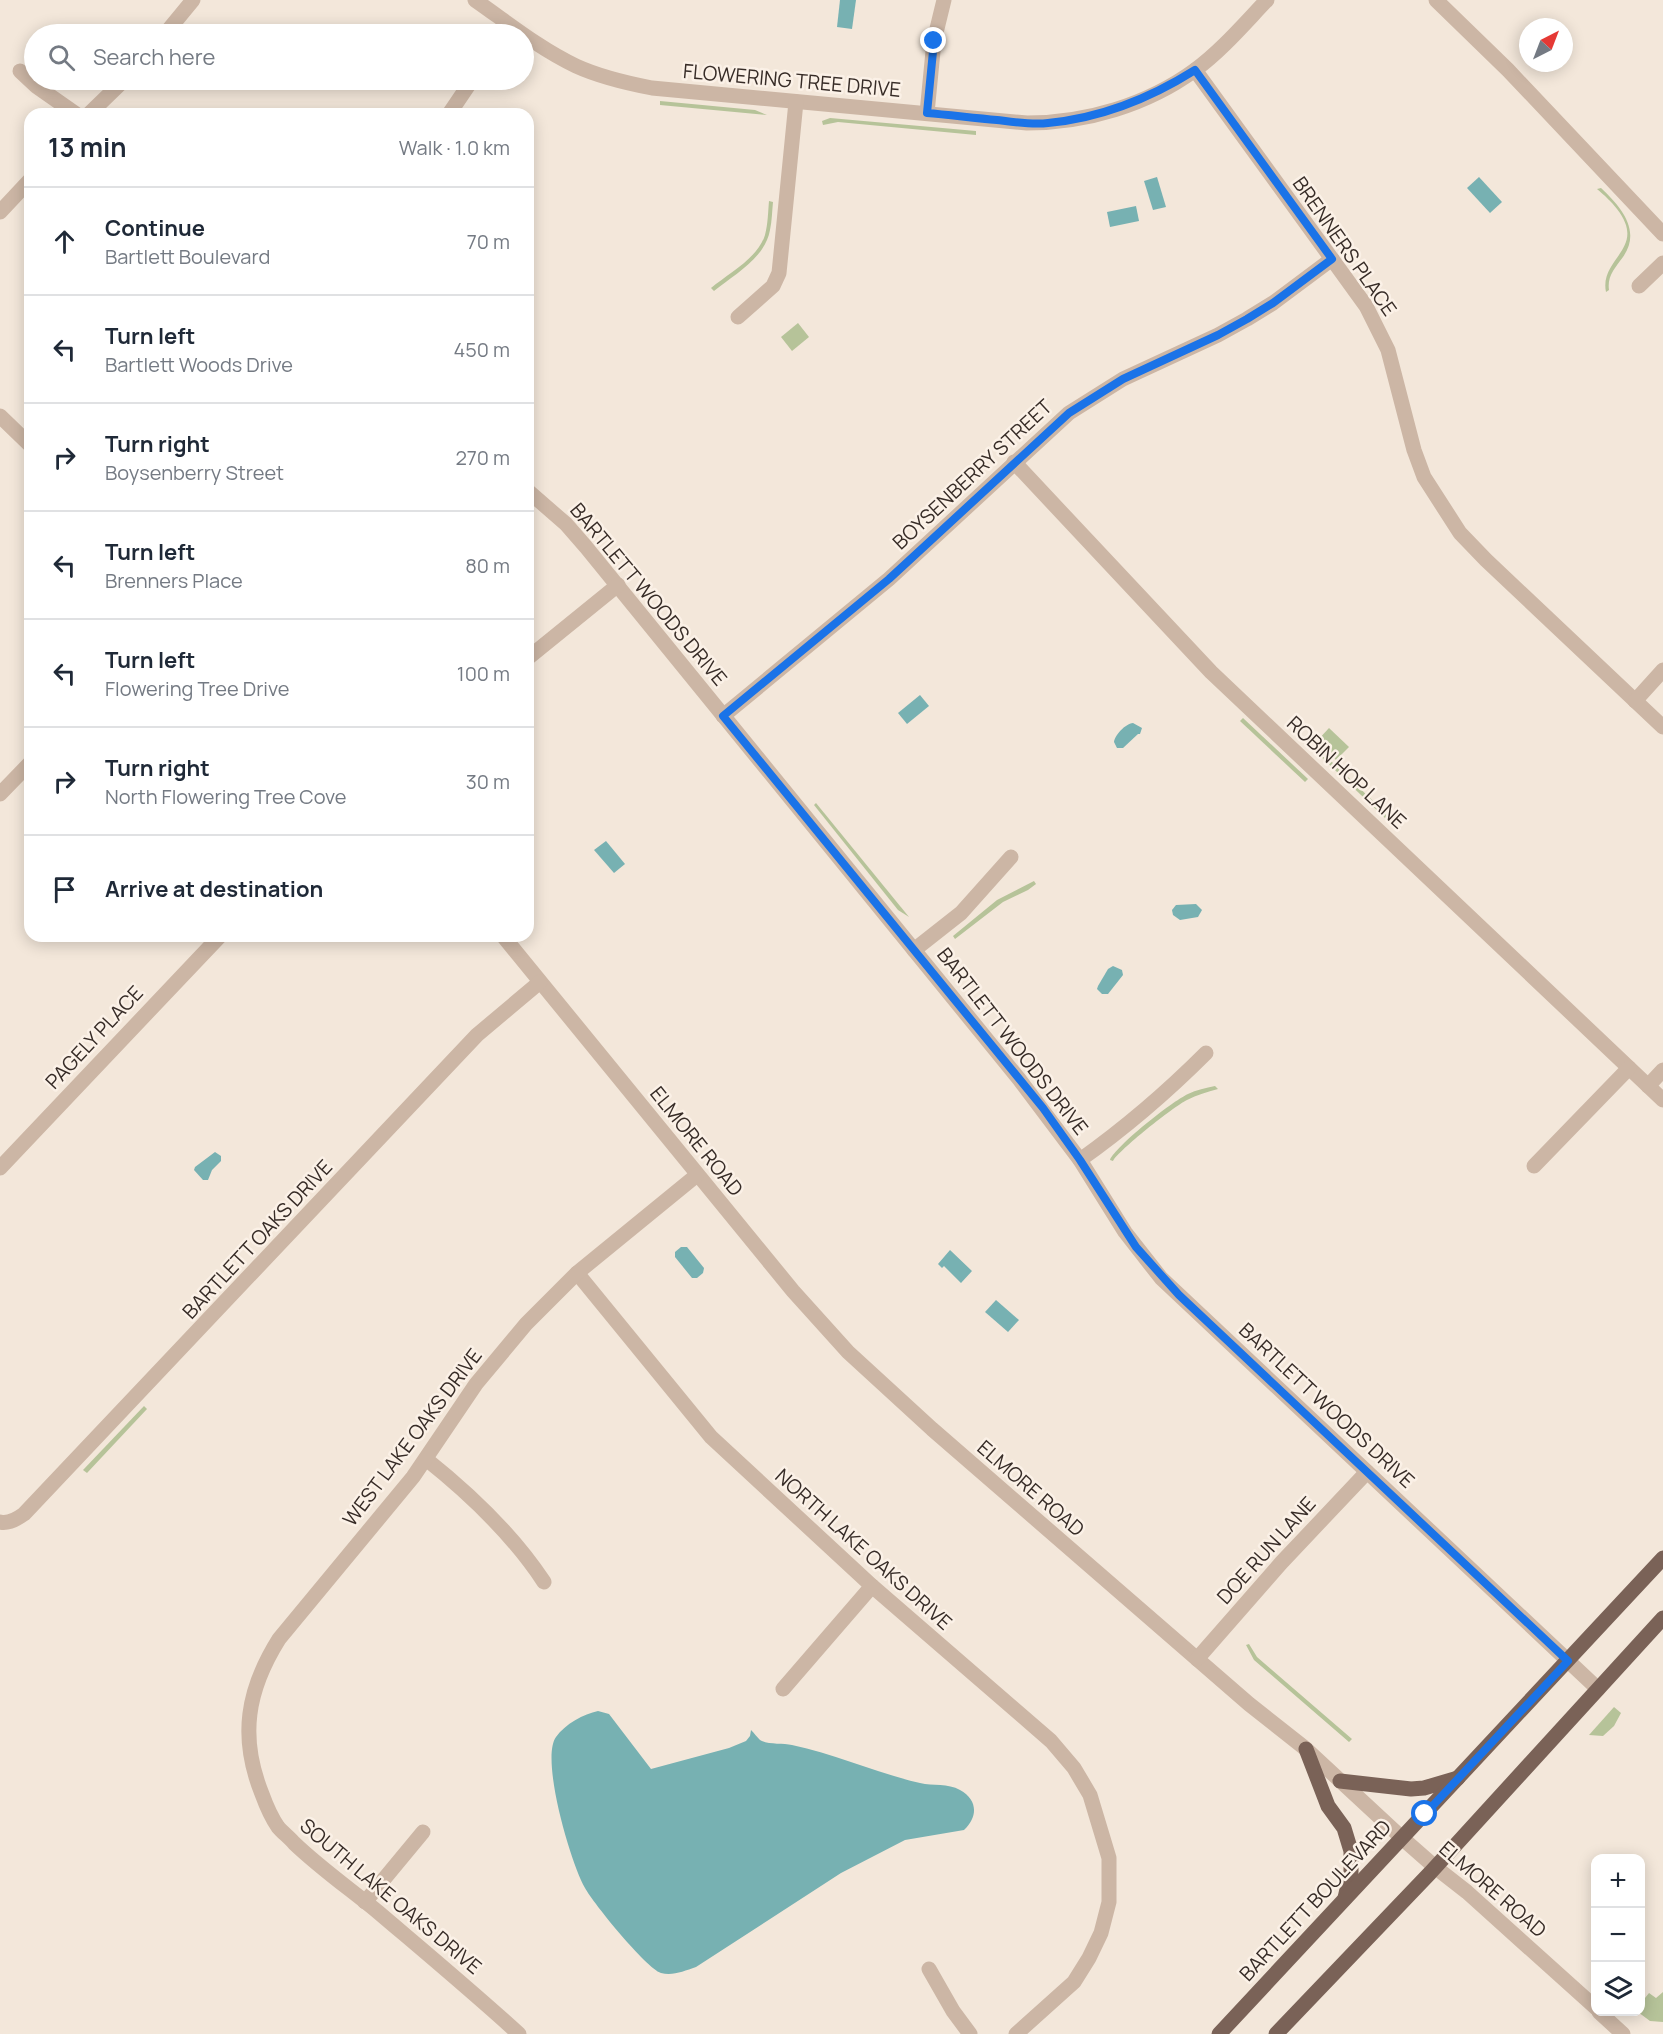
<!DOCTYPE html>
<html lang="en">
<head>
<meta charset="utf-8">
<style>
  :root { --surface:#fff; --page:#f6f6f7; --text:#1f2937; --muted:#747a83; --line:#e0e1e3 }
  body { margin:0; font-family:Manrope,sans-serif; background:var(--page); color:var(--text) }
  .controls { position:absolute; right:18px; bottom:18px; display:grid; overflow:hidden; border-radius:12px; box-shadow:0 3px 15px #0003 }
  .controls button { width:54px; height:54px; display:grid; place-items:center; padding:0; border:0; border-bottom:2px solid var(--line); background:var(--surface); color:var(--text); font:30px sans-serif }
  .compass { position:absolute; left:1519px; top:18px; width:54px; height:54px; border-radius:50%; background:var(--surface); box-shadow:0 3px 15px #0003; rotate:42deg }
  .stop { position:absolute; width:18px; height:18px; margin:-14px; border:4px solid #1a73e8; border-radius:50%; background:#fff }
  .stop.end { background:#1a73e8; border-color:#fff; box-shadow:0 2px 6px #0008 }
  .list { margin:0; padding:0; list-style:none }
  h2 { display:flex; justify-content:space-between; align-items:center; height:78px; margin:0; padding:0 24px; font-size:26px }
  h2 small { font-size:20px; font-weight:400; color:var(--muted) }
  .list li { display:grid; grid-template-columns:39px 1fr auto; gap:18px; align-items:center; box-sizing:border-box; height:108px; padding:0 24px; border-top:2px solid var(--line) }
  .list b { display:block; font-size:22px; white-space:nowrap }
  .list p { margin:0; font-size:20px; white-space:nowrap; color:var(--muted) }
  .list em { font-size:20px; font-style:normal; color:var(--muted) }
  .icon { flex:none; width:33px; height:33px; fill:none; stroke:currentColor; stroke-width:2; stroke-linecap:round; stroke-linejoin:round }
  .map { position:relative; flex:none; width:1663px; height:2034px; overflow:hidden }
  .search { position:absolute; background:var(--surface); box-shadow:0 3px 15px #0003; left:24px; top:24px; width:510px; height:66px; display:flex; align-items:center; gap:15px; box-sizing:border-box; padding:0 21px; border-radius:33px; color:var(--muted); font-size:22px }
  .panel { position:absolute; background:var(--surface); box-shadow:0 3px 15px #0003; left:24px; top:108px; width:510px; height:834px; border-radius:18px }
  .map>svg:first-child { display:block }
  .green { fill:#b6c399 }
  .water { fill:#77b1b2 }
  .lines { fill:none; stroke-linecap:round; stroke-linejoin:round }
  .minor { stroke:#ccb6a5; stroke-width:15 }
  .major { stroke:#7a6257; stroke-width:15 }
  .route { stroke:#1a73e8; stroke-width:8 }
  .labels { text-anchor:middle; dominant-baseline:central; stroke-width:5; stroke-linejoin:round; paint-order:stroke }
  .street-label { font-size:20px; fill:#372c27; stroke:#fbf1e7 }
</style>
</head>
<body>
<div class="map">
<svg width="1663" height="2034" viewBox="0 0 1663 2034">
  <rect width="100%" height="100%" fill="#f3e7da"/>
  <!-- green -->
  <g class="green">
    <polygon points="660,101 755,110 767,115 660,105"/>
    <polygon points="830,118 976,131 976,135 838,122 823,125 822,121"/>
    <path d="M 1601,188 C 1620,206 1642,230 1623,257 C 1615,268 1607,276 1609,290 L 1606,292 C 1599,258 1648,249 1617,209 C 1612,202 1604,195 1597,189 Z"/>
    <path d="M 769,201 L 773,202 C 772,211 772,221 770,230 C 765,258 735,274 714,291 L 711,288 C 729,273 758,258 765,235 C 768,224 768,212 769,201 Z"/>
    <polygon points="798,323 809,337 792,351 781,337"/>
    <polygon points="1243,718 1308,779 1305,782 1240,721"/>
    <polygon points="1329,728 1349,747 1336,760 1317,741"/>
    <polygon points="1315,746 1388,815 1385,818 1312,748"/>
    <polygon points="816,803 909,917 898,910 814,805"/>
    <polygon points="1034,881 1036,884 1028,890 1003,902 955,939 953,936 997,900"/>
    <path d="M 1215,1086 L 1218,1089 C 1207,1092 1197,1095 1187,1100 C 1173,1107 1119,1150 1113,1161 L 1110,1160 C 1116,1146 1171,1102 1188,1094 C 1196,1090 1206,1088 1215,1086 Z"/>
    <polygon points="144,1406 147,1409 87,1473 83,1470"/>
    <polygon points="1249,1644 1257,1657 1352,1739 1349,1742 1254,1660 1246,1645"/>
    <polygon points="1614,1707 1621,1713 1614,1726 1603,1736 1589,1735"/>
    <polygon points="1663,1992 1663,2022 1650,2021 1638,2012 1640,2012 1641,2003 1649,1993 1656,1998"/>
  </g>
  <!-- water -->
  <g class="water">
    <polygon points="840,0 856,0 852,29 837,27"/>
    <polygon points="1157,177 1166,207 1153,210 1144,181"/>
    <polygon points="1479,177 1502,202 1490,213 1467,188"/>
    <polygon points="1136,206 1139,221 1110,227 1107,212"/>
    <polygon points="920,695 929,706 907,724 898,713"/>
    <path d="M 1133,723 L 1142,728 L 1140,734 L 1138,734 L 1123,748 L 1117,748 L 1114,742 C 1115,735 1125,724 1133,723 Z"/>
    <polygon points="606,841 625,864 614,873 594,850"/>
    <polygon points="1196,904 1202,910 1198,917 1180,920 1173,915 1172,910 1176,905"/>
    <polygon points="1113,966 1122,970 1123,975 1108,994 1102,994 1097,989 1098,986 1108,969"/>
    <polygon points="215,1152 221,1156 221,1161 212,1170 208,1180 203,1180 194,1170 195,1167"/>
    <polygon points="681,1247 687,1247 704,1268 703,1273 697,1278 692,1278 675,1257 675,1252"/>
    <polygon points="950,1250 972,1271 961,1283 944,1266 942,1268 938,1264"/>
    <polygon points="996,1300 1019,1320 1008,1332 985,1312"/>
    <path d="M 598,1711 L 609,1714 L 651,1769 L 729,1748 L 746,1741 L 750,1736 L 751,1730 C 754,1733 758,1738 760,1740 C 768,1745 783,1743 792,1745 C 836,1754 876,1773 920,1783 C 933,1786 948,1783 960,1790 C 978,1800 978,1817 964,1830 L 905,1840 L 841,1873 L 696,1967 C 684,1971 673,1976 661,1973 C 646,1968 593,1903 585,1888 C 571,1864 540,1759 556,1737 C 565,1724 584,1714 598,1711 Z"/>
  </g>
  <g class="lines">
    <!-- minor -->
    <g class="minor">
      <path d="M 475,0 C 508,23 540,49 576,66 C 600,77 626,83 652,88 L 1027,123 C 1086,123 1147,105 1195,70 C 1222,50 1244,24 1267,0"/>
      <polyline points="1436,0 1508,70 1663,234"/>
      <polyline points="165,34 193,0"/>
      <polyline points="1195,70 1366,306 1388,350 1414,450 1424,477 1460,533 1486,560 1663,727"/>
      <polyline points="20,71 36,86 76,114"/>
      <polyline points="927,113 934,41 944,0"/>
      <polyline points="89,114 124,80"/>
      <polyline points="449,114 472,80"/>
      <polyline points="0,212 30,180"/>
      <polyline points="1639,286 1663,263"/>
      <polyline points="738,317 773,286 779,273 796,102"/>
      <polyline points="0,416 30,445"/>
      <polyline points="1014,462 1211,672 1663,1100"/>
      <polyline points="528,491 566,524 586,547 1019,1079 1080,1160 1125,1232 1161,1278 1598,1689"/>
      <polyline points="528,658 618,585"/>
      <polyline points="1635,701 1663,670"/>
      <polyline points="723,716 889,579 1069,413 1123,379 1218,335 1247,319 1273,303 1332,259"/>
      <polyline points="0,794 30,763"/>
      <polyline points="503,936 793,1291 848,1352 932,1429 1249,1704 1306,1749 1402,1838 1435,1867 1467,1892 1596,2008"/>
      <polyline points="914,950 961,913 1011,857"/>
      <polyline points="1648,1086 1663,1070"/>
      <path d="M 1080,1160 C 1125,1128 1167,1092 1206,1053"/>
      <polyline points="1534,1166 1629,1068"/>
      <polyline points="0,1168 220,936"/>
      <polyline points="577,1273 711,1437 872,1586 1051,1741 1074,1768 1090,1795 1109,1858 1109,1902 1101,1933 1089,1958 1074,1982 1016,2034"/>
      <path d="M 426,1459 C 470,1494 513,1535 544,1582"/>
      <path d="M 0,1522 C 8,1524 17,1519 24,1514 L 477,1035 L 540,982"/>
      <polyline points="1197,1659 1281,1563 1367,1472"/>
      <polyline points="783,1689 872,1586"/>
      <polyline points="365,1902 423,1832"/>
      <polyline points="929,1969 953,2011 970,2034"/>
      <polyline points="1599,2012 1623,2034"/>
      <path d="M 519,2034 C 473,1992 425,1952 378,1912 C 350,1889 320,1868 294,1843 C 289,1837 282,1832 278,1827 C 271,1817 266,1805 262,1794 C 239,1737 247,1690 279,1639 L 413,1477 L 476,1384 L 526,1324 L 577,1273 L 697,1175"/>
    </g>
    <!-- major -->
    <g class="major">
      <polyline points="1306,1749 1328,1806 1344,1828 1351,1851 1351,1872 1345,1898"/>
      <polyline points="1340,1781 1411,1789 1424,1788 1458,1778"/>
      <polyline points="1219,2034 1663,1558"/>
      <polyline points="1276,2034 1430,1873 1663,1618"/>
    </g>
  </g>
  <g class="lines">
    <!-- route -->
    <path class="route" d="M 934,41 L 927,113 C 950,115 974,118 997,120 C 1013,122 1031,125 1048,123 C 1101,118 1149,99 1195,70 L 1332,259 L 1273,303 L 1247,319 L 1218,335 L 1123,379 L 1069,413 L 889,579 L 723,716 L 1043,1108 L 1080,1160 L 1136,1247 L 1179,1295 L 1568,1661 L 1425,1814"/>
  </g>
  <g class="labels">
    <!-- street labels -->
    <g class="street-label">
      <text transform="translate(792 80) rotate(5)">FLOWERING TREE DRIVE</text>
      <text transform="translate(1345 246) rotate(55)">BRENNERS PLACE</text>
      <text transform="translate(972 474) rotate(-43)">BOYSENBERRY STREET</text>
      <text transform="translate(649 594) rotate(50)">BARTLETT WOODS DRIVE</text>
      <text transform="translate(1347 772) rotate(43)">ROBIN HOP LANE</text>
      <text transform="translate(94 1037) rotate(-47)">PAGELY PLACE</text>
      <text transform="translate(1013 1041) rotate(52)">BARTLETT WOODS DRIVE</text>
      <text transform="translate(697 1141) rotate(51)">ELMORE ROAD</text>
      <text transform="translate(257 1239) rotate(-47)">BARTLETT OAKS DRIVE</text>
      <text transform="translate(1327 1405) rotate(43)">BARTLETT WOODS DRIVE</text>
      <text transform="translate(412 1437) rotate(-53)">WEST LAKE OAKS DRIVE</text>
      <text transform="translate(1031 1488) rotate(41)">ELMORE ROAD</text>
      <text transform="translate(864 1549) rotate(42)">NORTH LAKE OAKS DRIVE</text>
      <text transform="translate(1266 1550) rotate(-48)">DOE RUN LANE</text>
      <text transform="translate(1493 1889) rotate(41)">ELMORE ROAD</text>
      <text transform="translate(391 1896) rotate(40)">SOUTH LAKE OAKS DRIVE</text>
      <text transform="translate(1315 1900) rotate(-47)">BARTLETT BOULEVARD</text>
    </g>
  </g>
</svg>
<div class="controls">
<button>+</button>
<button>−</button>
<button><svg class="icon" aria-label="layers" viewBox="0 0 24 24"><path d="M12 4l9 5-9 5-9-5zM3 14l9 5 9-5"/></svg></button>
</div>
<svg class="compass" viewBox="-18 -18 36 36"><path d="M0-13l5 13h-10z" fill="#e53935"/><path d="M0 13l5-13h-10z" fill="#747a83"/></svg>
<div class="stop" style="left:1425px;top:1814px"></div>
<div class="stop end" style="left:934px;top:41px"></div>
<div class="search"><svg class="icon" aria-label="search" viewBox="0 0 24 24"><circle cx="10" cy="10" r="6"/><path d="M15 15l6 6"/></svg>Search here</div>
<section class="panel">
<h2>13 min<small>Walk · 1.0 km</small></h2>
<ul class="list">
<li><svg class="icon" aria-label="ahead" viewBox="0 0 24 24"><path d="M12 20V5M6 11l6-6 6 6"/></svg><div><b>Continue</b><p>Bartlett Boulevard</p></div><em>70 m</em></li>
<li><svg class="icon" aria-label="left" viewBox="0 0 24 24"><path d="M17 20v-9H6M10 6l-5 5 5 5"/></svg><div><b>Turn left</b><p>Bartlett Woods Drive</p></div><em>450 m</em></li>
<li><svg class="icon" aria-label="right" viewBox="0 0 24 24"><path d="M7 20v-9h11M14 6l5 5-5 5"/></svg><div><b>Turn right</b><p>Boysenberry Street</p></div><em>270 m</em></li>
<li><svg class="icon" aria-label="left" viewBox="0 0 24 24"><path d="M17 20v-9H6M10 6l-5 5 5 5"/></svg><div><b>Turn left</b><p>Brenners Place</p></div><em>80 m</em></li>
<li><svg class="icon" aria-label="left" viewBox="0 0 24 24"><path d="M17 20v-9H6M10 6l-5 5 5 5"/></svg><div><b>Turn left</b><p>Flowering Tree Drive</p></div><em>100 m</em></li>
<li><svg class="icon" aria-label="right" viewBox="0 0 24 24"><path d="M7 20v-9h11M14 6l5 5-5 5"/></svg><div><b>Turn right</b><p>North Flowering Tree Cove</p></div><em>30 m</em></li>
<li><svg class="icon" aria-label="arrive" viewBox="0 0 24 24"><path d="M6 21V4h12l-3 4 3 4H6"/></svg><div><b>Arrive at destination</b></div></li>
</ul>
</section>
</div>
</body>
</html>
